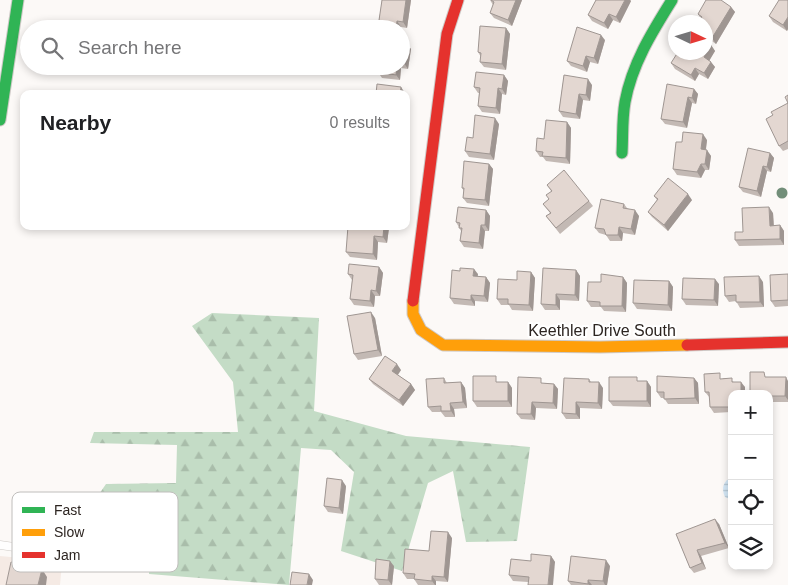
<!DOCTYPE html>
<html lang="en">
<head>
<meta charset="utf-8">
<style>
  :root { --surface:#fff; --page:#f6f6f6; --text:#202124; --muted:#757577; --line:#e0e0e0 }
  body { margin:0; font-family:Arial,sans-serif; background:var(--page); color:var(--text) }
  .controls { position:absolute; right:15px; bottom:15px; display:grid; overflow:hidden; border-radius:10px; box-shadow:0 2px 8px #0003 }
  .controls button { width:45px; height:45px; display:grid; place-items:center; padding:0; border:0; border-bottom:1px solid var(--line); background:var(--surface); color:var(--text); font:25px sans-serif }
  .compass { position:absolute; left:668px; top:15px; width:45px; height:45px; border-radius:50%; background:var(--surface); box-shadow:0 2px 8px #0003; rotate:94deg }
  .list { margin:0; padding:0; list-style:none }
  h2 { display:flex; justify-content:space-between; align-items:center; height:65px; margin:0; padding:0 20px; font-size:21px }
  h2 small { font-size:16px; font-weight:400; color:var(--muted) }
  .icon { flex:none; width:28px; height:28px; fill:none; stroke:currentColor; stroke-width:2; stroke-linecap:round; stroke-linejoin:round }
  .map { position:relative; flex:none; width:788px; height:585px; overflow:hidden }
  .search { position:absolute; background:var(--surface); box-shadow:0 2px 8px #0003; left:20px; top:20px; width:390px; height:55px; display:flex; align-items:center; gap:12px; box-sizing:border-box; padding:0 18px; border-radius:28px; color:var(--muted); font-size:19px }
  .panel { position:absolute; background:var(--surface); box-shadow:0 2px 8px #0003; left:20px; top:90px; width:390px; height:140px; border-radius:10px }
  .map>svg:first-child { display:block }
  .built { fill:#f5eae4 }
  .forest { fill:url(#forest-firs) }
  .water { fill:url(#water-rules) }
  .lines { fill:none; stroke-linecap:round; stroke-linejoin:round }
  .lane-casing { stroke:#cec9c6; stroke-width:9 }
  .fast-casing { stroke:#cec9c6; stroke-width:13 }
  .slow-casing { stroke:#cec9c6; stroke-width:13 }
  .jam-casing { stroke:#cec9c6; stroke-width:13 }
  .lane { stroke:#fffefe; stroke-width:8 }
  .fast { stroke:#30b455; stroke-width:11 }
  .slow { stroke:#ff9f0a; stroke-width:11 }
  .jam { stroke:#e5322d; stroke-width:11 }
  .tree { fill:#728e79 }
  .wall { fill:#c3b9b4 }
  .shaded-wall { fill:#9f9692 }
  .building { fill:#e3d7d1; stroke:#9f9692 }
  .labels { text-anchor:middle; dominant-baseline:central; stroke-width:4; stroke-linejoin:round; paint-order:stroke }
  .street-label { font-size:16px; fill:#2d2521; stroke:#fff }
  .key { fill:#fff; stroke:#c0bebc; stroke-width:1 }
  .key-label { font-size:14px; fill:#2d2521 }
</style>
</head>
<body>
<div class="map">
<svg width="788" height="585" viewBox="0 0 788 585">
  <defs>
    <pattern id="forest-firs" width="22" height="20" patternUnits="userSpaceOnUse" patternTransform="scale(1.25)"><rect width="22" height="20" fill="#c4dcc6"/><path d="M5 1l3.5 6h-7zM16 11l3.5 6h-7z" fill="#a9bdaa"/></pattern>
    <pattern id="water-rules" width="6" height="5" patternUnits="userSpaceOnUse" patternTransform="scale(1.25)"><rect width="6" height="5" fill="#d5e9f8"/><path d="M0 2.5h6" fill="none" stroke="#b7c8d4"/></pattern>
  </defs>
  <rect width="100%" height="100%" fill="#fcf9f7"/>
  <!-- built -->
  <polygon class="built" points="0,556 62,562 60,585 0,585"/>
  <!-- forest -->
  <polygon class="forest" points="212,313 319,318 314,411 406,436 530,447 517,541 466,542 453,471 428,483 402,571 341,551 354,472 331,450 301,448 289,585 149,574 151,504 95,500 106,484 176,483 177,445 90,443 94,432 238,432 233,382 192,326"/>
  <!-- water -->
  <path class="water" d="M 732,477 L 732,500 L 725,497 C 721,488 723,481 732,477 Z"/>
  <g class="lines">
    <defs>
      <polyline id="lane" points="0,545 76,556"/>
      <g id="fast">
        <polyline points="0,120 18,0"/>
        <path d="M 622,153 C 623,136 622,119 625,102 C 632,64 652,32 672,0"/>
      </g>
      <polyline id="slow" points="413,301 413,314 421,330 443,345 600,347 687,345"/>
      <g id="jam">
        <polyline points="413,301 447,34 458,0"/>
        <polyline points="687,345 788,342"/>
      </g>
    </defs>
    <!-- lane casing -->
    <use href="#lane" class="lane-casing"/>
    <!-- fast casing -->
    <use href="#fast" class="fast-casing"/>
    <!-- slow casing -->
    <use href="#slow" class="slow-casing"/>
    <!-- jam casing -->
    <use href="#jam" class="jam-casing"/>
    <!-- lane -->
    <use href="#lane" class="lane"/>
    <!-- fast -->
    <use href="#fast" class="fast"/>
    <!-- slow -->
    <use href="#slow" class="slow"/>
    <!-- jam -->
    <use href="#jam" class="jam"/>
  </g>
  <!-- trees -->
  <circle class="tree" cx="782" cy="193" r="5.5"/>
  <!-- wall -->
  <g class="wall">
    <polygon points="382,0 411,0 407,28 401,27 400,29 380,29 378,27"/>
    <polygon points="490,0 522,0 512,26 494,18 490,13 493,5"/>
    <polygon points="596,0 630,0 631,1 620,23 613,20 608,29 592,21 588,15"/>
    <polygon points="788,0 788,29 787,31 773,22 769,16"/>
    <polygon points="731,7 735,12 716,44 706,37 706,22 701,19 698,14"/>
    <polygon points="506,28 510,34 506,70 484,67 480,62 481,57 478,52"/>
    <polygon points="605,40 598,64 590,62 587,72 571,66 567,61"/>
    <polygon points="401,43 411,49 408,69 401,68 400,80 382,78 378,72 378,66 401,66"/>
    <polygon points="711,45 715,51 709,60 715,67 708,79 699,74 695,81 675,69 671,63"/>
    <polygon points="504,75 508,81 506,95 502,94 500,114 482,112 478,106 479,93 478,93 474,87"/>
    <polygon points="564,75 592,85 590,101 583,100 580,119 563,117 559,111"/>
    <polygon points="694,89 698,94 696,104 692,103 687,128 665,124 661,119"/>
    <polygon points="788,103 788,149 783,151 779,146 773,115"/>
    <polygon points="567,122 571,128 570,164 546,161 543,157 540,157 536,151"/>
    <polygon points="499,124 494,160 469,157 465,151"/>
    <polygon points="707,140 706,150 711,156 709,170 705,170 701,178 677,175 673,169 682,142"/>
    <polygon points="770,153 774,158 771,172 767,171 761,197 743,192 739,187"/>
    <polygon points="489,164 493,169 489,206 467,203 463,198 464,191 462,188"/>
    <polygon points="547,185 589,201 593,206 560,234 546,216 550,213 543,204 549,199 551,191"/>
    <polygon points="654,196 692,200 668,231 652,217 648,212 657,200"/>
    <polygon points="624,204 627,208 639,216 635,235 623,233 622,241 610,241 606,235 599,233 595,228"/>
    <polygon points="486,210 490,216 489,231 485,231 483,249 464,247 460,241 461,231 456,222"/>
    <polygon points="773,213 774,226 780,225 784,231 784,245 739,246 735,240 743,232"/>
    <polygon points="389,228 387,243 378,242 377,260 350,257 346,252"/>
    <polygon points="379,267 383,273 380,296 375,296 374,307 354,305 350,299 352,280 348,274"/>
    <polygon points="576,270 580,276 579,301 560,300 560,310 545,310 541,304"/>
    <polygon points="531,272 535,278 533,311 512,310 509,305 501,305 497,299 517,280"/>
    <polygon points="478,274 477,276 486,277 490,283 488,302 475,301 475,306 454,304 450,298"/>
    <polygon points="788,274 788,306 775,307 771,301"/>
    <polygon points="623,277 627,283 626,312 604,311 601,307 591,307 587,301 601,282"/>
    <polygon points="669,281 673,287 672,311 637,309 633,303"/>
    <polygon points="763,282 764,307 740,308 736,301 729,302 725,296"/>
    <polygon points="719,284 718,306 686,305 682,299"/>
    <polygon points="375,318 382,356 358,360 354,354"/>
    <polygon points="401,370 398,375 411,384 415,390 403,406 373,384 369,379"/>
    <polygon points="768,377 788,381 788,402 769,402"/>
    <polygon points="444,378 447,383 461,382 465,388 467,408 454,409 455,417 445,417 441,412 432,412 428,407"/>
    <polygon points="694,378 698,383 699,404 668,404 664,398 661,398 657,392"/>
    <polygon points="724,378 734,382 745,387 732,394 732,414 731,412 714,413 710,407 710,398 705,392"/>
    <polygon points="589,379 591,382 603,388 602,409 580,408 580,419 566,419 562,413"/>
    <polygon points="640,381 647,381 651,387 651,407 613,406 609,401"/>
    <polygon points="500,382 508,382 512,388 512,407 477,407 473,401"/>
    <polygon points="545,383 554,384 558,389 557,409 536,408 535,420 521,419 517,414"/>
    <polygon points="346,486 343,514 328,512 324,506"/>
    <polygon points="719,524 729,548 701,556 706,569 694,573 690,568 676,534"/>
    <polygon points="452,538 448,582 436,581 436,585 418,585 414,579 407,579 403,573 429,551"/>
    <polygon points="551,556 555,562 528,582 513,581 509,575 531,561"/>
    <polygon points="394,566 392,585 379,585 375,579"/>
    <polygon points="610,566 607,585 571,585 568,581"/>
  </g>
  <!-- shaded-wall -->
  <g class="shaded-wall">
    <polygon points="406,0 411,0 407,28 403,22"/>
    <polygon points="516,0 522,0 512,26 508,20"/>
    <polygon points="625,0 630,0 631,1 620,23 616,17"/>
    <polygon points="731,7 735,12 716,44 712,38"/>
    <polygon points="609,14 613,20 608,29 604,23"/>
    <polygon points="788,17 788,29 787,31 783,25"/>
    <polygon points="397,21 401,27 400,29 396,29"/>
    <polygon points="506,28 510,34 506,70 502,64"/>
    <polygon points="601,35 605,40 598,64 594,58"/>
    <polygon points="407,44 411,49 408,69 404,63"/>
    <polygon points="711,45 715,51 708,63 704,57"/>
    <polygon points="586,56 590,62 587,72 583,66"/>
    <polygon points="711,62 715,67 708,79 704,73"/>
    <polygon points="397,66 400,66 401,68 400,80 396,75"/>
    <polygon points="695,68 699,74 695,81 691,75"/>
    <polygon points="504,75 508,81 506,95 502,89"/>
    <polygon points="588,79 592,85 590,101 586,95"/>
    <polygon points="401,87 405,93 405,94 400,94"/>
    <polygon points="498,88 502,94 500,114 496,108"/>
    <polygon points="694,89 698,94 696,104 692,98"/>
    <polygon points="579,94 583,100 580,119 576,114"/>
    <polygon points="688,97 692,103 687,128 683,122"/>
    <polygon points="495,118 499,124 494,160 490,154"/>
    <polygon points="567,122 571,128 570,164 566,158"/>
    <polygon points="703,134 707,140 705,155 701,149"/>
    <polygon points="707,150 711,156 709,170 705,164"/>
    <polygon points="770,153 774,158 771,172 767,167"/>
    <polygon points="489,164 493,169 489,206 485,200"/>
    <polygon points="701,164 705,170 701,178 697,172"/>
    <polygon points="763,166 767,171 761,197 757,191"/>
    <polygon points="688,194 692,200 668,231 664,225"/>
    <polygon points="769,207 773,213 774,232 770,226"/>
    <polygon points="486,210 490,216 489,231 485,225"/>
    <polygon points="635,210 639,216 635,235 631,229"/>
    <polygon points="481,225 485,231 483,249 479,243"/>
    <polygon points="780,225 784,231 784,245 780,239"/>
    <polygon points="384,226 387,226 389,228 387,243 383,237"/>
    <polygon points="619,227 623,233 622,241 618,235"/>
    <polygon points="374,236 378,242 377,260 373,254"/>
    <polygon points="379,267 383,273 380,296 376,291"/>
    <polygon points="474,269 478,274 477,282 473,276"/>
    <polygon points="576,270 580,276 579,301 575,295"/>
    <polygon points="531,272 535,278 533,311 529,305"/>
    <polygon points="759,276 763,282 764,307 760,302"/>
    <polygon points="486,277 490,283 488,302 484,296"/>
    <polygon points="623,277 627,283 626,312 622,306"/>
    <polygon points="715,279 719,284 718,306 714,300"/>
    <polygon points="669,281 673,287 672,311 668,305"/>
    <polygon points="371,290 375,296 374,307 370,301"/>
    <polygon points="556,294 560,300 560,310 556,305"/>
    <polygon points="471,295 475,301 475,306 471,300"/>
    <polygon points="371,312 375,318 382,356 378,350"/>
    <polygon points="397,364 401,370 396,377 392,371"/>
    <polygon points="786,377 788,381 788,400 785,396"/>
    <polygon points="694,378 698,383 699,404 695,398"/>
    <polygon points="647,381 651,387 651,407 647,401"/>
    <polygon points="461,382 465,388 467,408 463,402"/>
    <polygon points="508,382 512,388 512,407 508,401"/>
    <polygon points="599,382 603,388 602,409 598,403"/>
    <polygon points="741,382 745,387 745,394 741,394"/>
    <polygon points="411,384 415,390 403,406 399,400"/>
    <polygon points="554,384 558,389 557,409 553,403"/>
    <polygon points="532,402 536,408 535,420 531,414"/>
    <polygon points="576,402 580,408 580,419 576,414"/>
    <polygon points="450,403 454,409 455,417 451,411"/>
    <polygon points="342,480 346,486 343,514 339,508"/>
    <polygon points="715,519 719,524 729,548 725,543"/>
    <polygon points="448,532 452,538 448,582 444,577"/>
    <polygon points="697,550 701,556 706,569 702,563"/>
    <polygon points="551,556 555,562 553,585 548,585"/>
    <polygon points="606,560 610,566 607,585 605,585 603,581"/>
    <polygon points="390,561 394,566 392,585 388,580"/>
    <polygon points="42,569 47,577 46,585 38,585"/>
    <polygon points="309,574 313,580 312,585 307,585"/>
    <polygon points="432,576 436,581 436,585 435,585 432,581"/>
    <polygon points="588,580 592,585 589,585 588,584"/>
  </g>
  <!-- building -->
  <g class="building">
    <polygon points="382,0 406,0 403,22 397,21 396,29 378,27"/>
    <polygon points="491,0 516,0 508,20 490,13 494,2"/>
    <polygon points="596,0 625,0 616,17 609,14 604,23 588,15"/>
    <polygon points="706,0 721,0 731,7 712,38 706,33 706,22 699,22 702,17 698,14"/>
    <polygon points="779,0 788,0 788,17 783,25 769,16"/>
    <polygon points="480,26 506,28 502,64 480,62 481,53 478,52"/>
    <polygon points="577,27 601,35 594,58 586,56 583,66 567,61"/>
    <polygon points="706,42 711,45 704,57 711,62 704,73 695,68 691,75 671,63 678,52 706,52"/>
    <polygon points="401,43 407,44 404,63 401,63"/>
    <polygon points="378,66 397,66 396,75 378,72"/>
    <polygon points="476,72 504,75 502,89 498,88 496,108 478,106 480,88 474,87"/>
    <polygon points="564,75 588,79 586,95 579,94 576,114 559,111"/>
    <polygon points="377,84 401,87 400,94 376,94"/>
    <polygon points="667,84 694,89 692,98 688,97 683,122 661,119"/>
    <polygon points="788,95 788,103 785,97"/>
    <polygon points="788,103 788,141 779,146 766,119 773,115 771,112"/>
    <polygon points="475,115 495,118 490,154 465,151 467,137 473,138"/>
    <polygon points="546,120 567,122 566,158 542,156 543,152 536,151 537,138 544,139"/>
    <polygon points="683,132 703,134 701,149 707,150 705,164 701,164 697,172 673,169 676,142 682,142"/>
    <polygon points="748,148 770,153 767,167 763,166 757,191 739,187"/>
    <polygon points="464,161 489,164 485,200 463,198 464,188 462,188"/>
    <polygon points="564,170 589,201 556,228 546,216 551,213 543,204 549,199 546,195 552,191 547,185"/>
    <polygon points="668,178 688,194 664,225 648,212 658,199 654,196"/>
    <polygon points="601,199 624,204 623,208 635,210 631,229 619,227 618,235 606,235 604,229 595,228"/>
    <polygon points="458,207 486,210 485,225 481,225 479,243 460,241 462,228 459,228 460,223 456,222"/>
    <polygon points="769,207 770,226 780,225 780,239 735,240 735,232 743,232 742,208"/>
    <polygon points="348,226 384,226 383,237 374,236 373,254 346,252"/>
    <polygon points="349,264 379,267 376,291 371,290 370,301 350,299 353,275 348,274"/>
    <polygon points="460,268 474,269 473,276 486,277 484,296 471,295 471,300 450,298 452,270 460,271"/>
    <polygon points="543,268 576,270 575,295 556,294 556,305 541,304"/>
    <polygon points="517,271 531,272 529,305 508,304 508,299 497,299 498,279 517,280"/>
    <polygon points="601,274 623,277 622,306 600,306 600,302 587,301 588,282 601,282"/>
    <polygon points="788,274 788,300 771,301 770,275"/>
    <polygon points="759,276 760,302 736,302 736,295 725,296 724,277"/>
    <polygon points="683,278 715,279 714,300 682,299"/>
    <polygon points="634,280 669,281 668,305 633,303"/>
    <polygon points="371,312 378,350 354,354 347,316"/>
    <polygon points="385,356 397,364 392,371 411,384 399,400 369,379"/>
    <polygon points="750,372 764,372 765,377 786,377 785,396 769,396 769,394 750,394"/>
    <polygon points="720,373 720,379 732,378 732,382 741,382 741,394 732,394 732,410 729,410 729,407 710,407 709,392 705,392 704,374"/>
    <polygon points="473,376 496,376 496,382 508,382 508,401 473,401"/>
    <polygon points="657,376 694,378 695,398 664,399 664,392 657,392"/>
    <polygon points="518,377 541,378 541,383 554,384 553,403 532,402 531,414 517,414"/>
    <polygon points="609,377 637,377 637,381 647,381 647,401 609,401"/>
    <polygon points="444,378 444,383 461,382 463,402 450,403 451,411 441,411 441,406 428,407 426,379"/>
    <polygon points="564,378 589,379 589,382 599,382 598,403 576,402 576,414 562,413"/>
    <polygon points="327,478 342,480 339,508 324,506"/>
    <polygon points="715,519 725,543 697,550 702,563 690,568 676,534"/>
    <polygon points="431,531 448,532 444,577 432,576 432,581 414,579 415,574 403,573 405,549 429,551"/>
    <polygon points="531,554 551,556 548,585 528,585 529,577 509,575 511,559 531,561"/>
    <polygon points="571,556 606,560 603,581 588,580 588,584 568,581"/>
    <polygon points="376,559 390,561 388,580 375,579"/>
    <polygon points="11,562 42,569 38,585 6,585"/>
    <polygon points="292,572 309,574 307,585 290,585"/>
  </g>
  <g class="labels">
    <!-- street labels -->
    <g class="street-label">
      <text x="602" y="330">Keethler Drive South</text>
    </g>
  </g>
  <!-- legend -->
  <rect x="12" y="492" width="166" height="80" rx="8" class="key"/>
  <rect x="22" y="507" width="23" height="6" fill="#30b455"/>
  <rect x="22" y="529" width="23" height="7" fill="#ff9f0a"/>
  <rect x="22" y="552" width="23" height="6" fill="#e5322d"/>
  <g class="key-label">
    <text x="54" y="515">Fast</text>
    <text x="54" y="537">Slow</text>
    <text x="54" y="560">Jam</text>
  </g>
</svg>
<div class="controls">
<button>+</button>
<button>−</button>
<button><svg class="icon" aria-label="locate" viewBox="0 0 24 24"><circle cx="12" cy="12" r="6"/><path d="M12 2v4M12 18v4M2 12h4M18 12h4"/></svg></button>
<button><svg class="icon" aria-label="layers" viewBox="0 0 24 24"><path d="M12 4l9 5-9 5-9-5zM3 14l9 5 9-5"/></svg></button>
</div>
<svg class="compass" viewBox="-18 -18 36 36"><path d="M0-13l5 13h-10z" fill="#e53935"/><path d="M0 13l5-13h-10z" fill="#757577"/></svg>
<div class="search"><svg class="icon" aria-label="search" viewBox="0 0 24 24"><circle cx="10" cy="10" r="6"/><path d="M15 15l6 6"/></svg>Search here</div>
<section class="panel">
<h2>Nearby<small>0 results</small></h2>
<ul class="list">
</ul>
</section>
</div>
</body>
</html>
